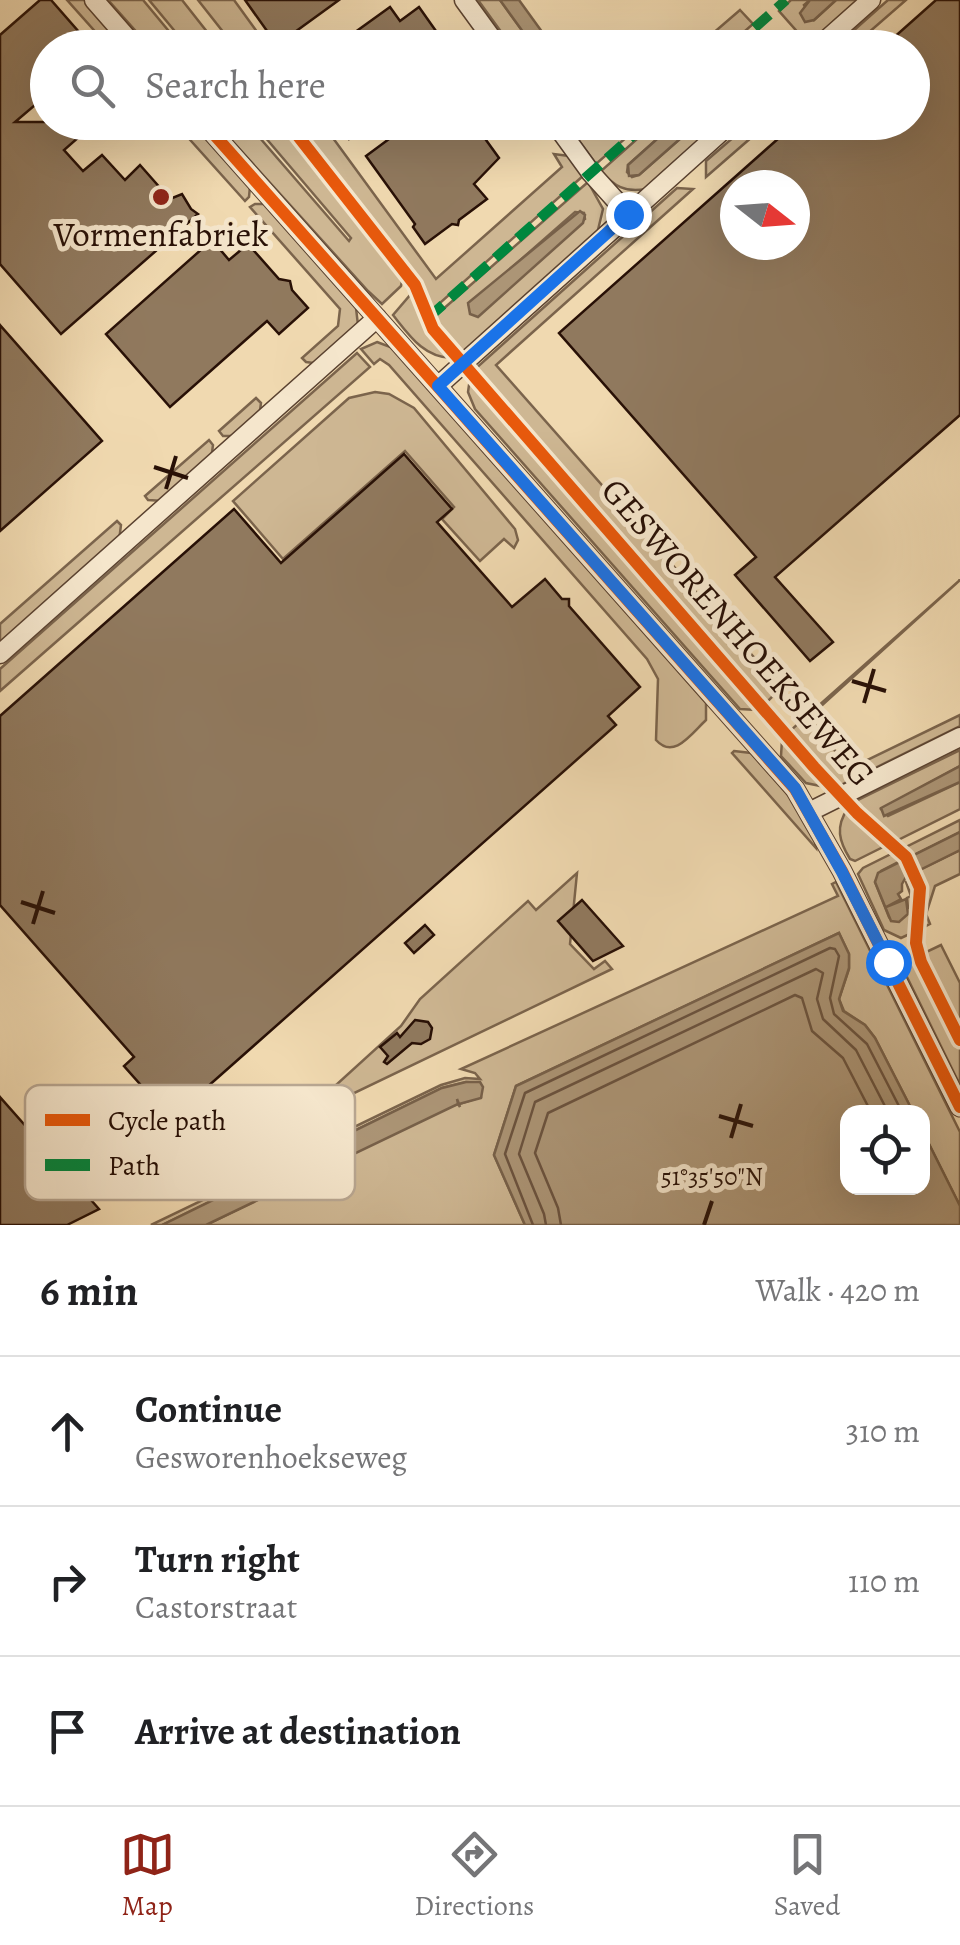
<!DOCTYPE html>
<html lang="en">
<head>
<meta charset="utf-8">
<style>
  :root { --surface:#fff; --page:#f2f2f2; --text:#202124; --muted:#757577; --line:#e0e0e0; --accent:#8f2418 }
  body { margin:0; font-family:Alegreya,serif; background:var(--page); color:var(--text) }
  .controls { position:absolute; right:30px; bottom:30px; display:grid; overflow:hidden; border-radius:20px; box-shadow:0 10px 40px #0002 }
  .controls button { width:90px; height:90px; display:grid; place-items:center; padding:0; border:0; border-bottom:2px solid var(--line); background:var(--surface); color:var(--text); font:50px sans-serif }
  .compass { position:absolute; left:720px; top:170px; width:90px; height:90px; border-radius:50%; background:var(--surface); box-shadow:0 10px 40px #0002; rotate:107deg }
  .stop { position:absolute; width:30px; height:30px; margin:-22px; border:8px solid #1a73e8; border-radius:50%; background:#fff }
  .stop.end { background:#1a73e8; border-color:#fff; box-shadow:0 2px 10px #0008 }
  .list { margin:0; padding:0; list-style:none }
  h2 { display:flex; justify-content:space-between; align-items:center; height:130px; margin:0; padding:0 40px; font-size:42px }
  h2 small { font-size:32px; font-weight:400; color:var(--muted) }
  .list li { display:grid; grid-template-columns:65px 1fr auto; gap:30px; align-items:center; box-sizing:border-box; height:150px; padding:0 40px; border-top:2px solid var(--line) }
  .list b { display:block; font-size:38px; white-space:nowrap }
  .list p { margin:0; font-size:32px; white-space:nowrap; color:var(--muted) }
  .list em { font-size:32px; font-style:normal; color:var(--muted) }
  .icon { flex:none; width:55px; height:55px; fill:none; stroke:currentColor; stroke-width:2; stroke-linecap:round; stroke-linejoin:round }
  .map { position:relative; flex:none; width:960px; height:1225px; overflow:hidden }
  .search { position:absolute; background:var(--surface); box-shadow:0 10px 40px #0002; left:30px; right:30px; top:30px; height:110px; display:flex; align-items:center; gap:25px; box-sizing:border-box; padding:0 35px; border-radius:55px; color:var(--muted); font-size:38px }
  .sheet { height:580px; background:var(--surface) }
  nav { display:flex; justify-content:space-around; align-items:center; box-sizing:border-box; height:140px; border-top:2px solid var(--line); background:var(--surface); font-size:28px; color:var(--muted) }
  nav a { display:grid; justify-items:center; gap:5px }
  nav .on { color:var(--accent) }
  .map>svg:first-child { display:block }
  .green { fill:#ceb793; stroke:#7b644c; stroke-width:2.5; fill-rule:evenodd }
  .water { fill:#ac9576; stroke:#776049; stroke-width:2.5 }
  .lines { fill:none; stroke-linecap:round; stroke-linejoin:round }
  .shore { stroke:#6a523e; stroke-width:2.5 }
  .building { fill:#90795e; stroke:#281006; stroke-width:2.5; fill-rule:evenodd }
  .minor-casing { stroke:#5a4230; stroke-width:21 }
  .minor { stroke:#f5e6cc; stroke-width:18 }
  .quiet { stroke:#00873e; stroke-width:10; stroke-dasharray:20 10; stroke-linecap:butt }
  .cycleway-casing { stroke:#f5e6cc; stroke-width:19 }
  .cycleway { stroke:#e8590c; stroke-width:12 }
  .route { stroke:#1a73e8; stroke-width:12 }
  .ticks { fill:none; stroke:#281006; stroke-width:4 }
  .poi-dot { fill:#8f2418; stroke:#f5e6cc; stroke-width:4 }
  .labels { text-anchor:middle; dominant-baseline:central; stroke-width:10; stroke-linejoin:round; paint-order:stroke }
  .poi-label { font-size:35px; fill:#281006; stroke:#f5e6cc }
  .street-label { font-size:35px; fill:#281006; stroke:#f5e6cc }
  .key { fill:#f5e6cc; stroke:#b8a691; stroke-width:2.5 }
  .key-label { font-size:28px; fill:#281006 }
  .ticks-label { font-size:25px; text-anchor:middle; fill:#281006; stroke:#f5e6cc; stroke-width:10; stroke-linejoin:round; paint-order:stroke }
</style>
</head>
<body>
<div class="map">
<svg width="960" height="1225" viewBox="0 0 960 1225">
  <rect width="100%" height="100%" fill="#f0d9b0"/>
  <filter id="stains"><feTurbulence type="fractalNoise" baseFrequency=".002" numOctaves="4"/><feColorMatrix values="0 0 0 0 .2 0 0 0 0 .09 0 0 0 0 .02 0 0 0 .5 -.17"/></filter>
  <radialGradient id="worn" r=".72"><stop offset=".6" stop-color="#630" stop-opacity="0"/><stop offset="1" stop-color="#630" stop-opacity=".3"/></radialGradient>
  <!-- green -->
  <g class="green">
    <polygon points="67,0 86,0 128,47 109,47"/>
    <polygon points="108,0 143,0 182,47 150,47"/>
    <polygon points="149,0 182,0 219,47 188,47"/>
    <polygon points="198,0 234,0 268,47 235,47"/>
    <polygon points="478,0 500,0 534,47 512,47"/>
    <polygon points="791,0 810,0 804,5 814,20 836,0 862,0 818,39 802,37 779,11"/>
    <polygon points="888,0 906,0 852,47 835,47"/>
    <polygon points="740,10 753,24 727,47 697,47"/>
    <polygon points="175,123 194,123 250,186 249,197 245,201"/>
    <polygon points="216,123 247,123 349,241 351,238 253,123 278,123 402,281 401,286 382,304 368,291"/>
    <polygon points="294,123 322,123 436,279 562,167 554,154 569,156 584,175 431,311 418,280"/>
    <polygon points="566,123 594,125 643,123 596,164"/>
    <path d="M 655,123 L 675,123 L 628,165 L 627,172 L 632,177 L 639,175 L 698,123 L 724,123 L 646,189 C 625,193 614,186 601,171 Z"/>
    <polygon points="750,123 768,123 706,177 706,161"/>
    <path d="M 588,182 L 603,209 L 597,234 L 461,355 L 433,318 ZM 575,212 L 584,213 L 585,219 L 468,306 Z"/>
    <polygon points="677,188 693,189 496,365 781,688 767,702 474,370"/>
    <polygon points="255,204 266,204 356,308 358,325 321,364 306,362 302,358 338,326 340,309 250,207"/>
    <path d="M 411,294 L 418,302 L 428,330 L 452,358 C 424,358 409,335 393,315 Z"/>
    <path d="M 377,342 L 393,348 L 706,703 L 706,720 C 691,734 674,760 656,740 L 658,679 L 647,659 L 389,365 L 380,359 L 374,364 L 361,349 Z"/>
    <polygon points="357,353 370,367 0,691 0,669"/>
    <polygon points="470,378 760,707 757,710 740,709 475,409 468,392"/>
    <polygon points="375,392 389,394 414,408 515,529 518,540 514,548 504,539 480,561 442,519 454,507 405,451 283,559 233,501 349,398"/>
    <polygon points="256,398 261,403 259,418 238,436 223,436 219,431"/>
    <polygon points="209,440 213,445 211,460 164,501 148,500 145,496"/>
    <polygon points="117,521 121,525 119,541 0,647 0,624"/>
    <polygon points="960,580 809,717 851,771 860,776 839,786 791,730"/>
    <polygon points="960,715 960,726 869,771 865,761"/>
    <polygon points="785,736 830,788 806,783 781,756 782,740"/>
    <polygon points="960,750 960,766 881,809 888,816 960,782 960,809 898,840 854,802"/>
    <path d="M 734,751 L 751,753 C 772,777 813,817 816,848 L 732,753 Z"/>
    <path d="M 848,808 L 889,844 L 855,861 L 850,859 C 839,841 835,827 848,808 Z"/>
    <polygon points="960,820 960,832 912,856 906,847"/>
    <polygon points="960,850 960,874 935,886 926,914 930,924 922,928 927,892 919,870"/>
    <polygon points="897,851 904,859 881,871 875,882 889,917 908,908 907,898 911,896 906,882 913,879 918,894 914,932 901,938 884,930 858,874 863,868"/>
    <polygon points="577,873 570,944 594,969 605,961 612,969 319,1110 314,1105 401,1026 420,999 528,901 536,910"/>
    <polygon points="836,882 960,1132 960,1206 923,1132 922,1112 913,1112 875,1038 865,1025 844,1011 839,999 849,969 849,954 839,933 516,1086 494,1155 525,1225 206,1225 448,1107 458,1104 460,1107 459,1104 481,1097 480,1083 466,1082 442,1088 162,1225 151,1225 441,1085 465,1078 480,1079 475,1073 461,1069 838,896 832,884"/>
    <polygon points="941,945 960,983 960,1025 924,953"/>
    <polygon points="917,957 960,1045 960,1085 906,975 911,960"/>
  </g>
  <!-- water -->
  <g class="water">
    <polygon points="500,0 519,0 553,47 534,47"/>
    <polygon points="810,0 836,0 814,20 805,22 800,13"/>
    <polygon points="675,123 698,123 639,175 629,176 628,165"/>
    <polygon points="580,211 585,215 583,223 478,317 470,314 468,303"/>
    <polygon points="960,766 960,782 884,816 881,808"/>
    <polygon points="960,832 960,850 906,877 902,884 902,891 898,894 901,899 886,907 906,899 908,914 899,922 891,921 875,882 878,873"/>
    <polygon points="839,933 849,954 849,968 839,999 843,1011 865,1025 875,1038 913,1112 848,1112 848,1188 922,1188 923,1132 960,1206 960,1225 525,1225 494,1155 516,1086"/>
    <polygon points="466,1082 480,1082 483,1087 481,1098 459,1104 457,1099 458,1104 206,1225 162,1225 442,1088"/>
  </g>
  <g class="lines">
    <!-- shore -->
    <g class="shore">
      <polyline points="533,1225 505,1154 525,1093 830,948 835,949 839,956 830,998 834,1014 867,1044 902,1112"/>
      <polyline points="546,1225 544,1214 519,1154 535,1102 816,969 823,973 817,999 823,1019 856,1050 888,1112"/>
      <polyline points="561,1225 558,1208 535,1153 548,1113 795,995 802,998 812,1031 843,1058 871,1112"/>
    </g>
  </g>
  <!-- building -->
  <g class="building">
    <polygon points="40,0 51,0 93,48 48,48 48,94 15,122 96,122 64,150 83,171 102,155 125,180 140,165 170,199 182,194 191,209 198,214 61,334 0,264 0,35"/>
    <polygon points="245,0 339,0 277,45"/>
    <path d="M 936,0 L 960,0 L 960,415 L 775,577 L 833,642 L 810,661 L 735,575 L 756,557 L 559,333 L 797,122 L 912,122 L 912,48 L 882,48 ZM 735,185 L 795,185 L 795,245 L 735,245 Z"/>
    <polygon points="390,7 400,21 419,7 448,48 333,48"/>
    <polygon points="337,122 371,122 349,139"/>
    <polygon points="412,122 473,122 499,158 474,184 487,199 459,220 458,225 452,224 425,244 413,227 415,224 366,156"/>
    <polygon points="212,240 229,260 248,244 279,279 290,281 292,290 308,308 279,334 267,321 170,407 106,334"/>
    <polygon points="0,325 102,441 0,531"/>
    <polygon points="404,454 452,509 437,522 512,607 545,579 562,599 569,599 569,606 640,687 608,716 616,725 171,1119 124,1066 134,1057 0,905 0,716 234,509 281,563"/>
    <polygon points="582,900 623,946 593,961 558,921"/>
    <polygon points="425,925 434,935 414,953 405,943"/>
    <polygon points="415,1020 428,1022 432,1028 430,1039 421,1044 412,1043 387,1064 384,1062 388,1056 380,1047 397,1033 400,1037"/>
    <polygon points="0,1097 99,1209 67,1225 0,1225"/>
  </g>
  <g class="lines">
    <defs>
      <g id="minor">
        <polyline points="94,0 136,48"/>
        <polyline points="464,0 499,48"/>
        <polyline points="817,48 871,0"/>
        <polyline points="203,122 795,789 842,871 960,1107"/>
        <polyline points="554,122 591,173 628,214"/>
        <polyline points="438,386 732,122"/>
        <polyline points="0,654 377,318"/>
        <polyline points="809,812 960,737"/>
      </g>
    </defs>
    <!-- minor casing -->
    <use href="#minor" class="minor-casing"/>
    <!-- minor -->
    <use href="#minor" class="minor"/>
    <!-- quiet -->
    <g class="quiet">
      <polyline points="732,48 786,0"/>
      <polyline points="428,318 648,122"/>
    </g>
    <defs>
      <g id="cycleway">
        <polyline points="203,122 795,789 842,871 960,1107"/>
        <polyline points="287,122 415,285 433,329 814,767 857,813 906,857 920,888 916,943 921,962 960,1040"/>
      </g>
    </defs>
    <!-- cycleway casing -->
    <use href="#cycleway" class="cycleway-casing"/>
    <!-- cycleway -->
    <use href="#cycleway" class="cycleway"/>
  </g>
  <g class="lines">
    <!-- route -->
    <polyline class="route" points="628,214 438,386 795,788 842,872 888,962"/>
  </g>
  <!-- ticks -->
  <path class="ticks" d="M 154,467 L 188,478M 166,489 L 176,456M 852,681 L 886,691M 864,703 L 874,669M 21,902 L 55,913M 33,924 L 43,891M 719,1116 L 753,1126M 731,1138 L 741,1104M 704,1225 L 712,1201"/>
  <!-- markers -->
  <circle class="poi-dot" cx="161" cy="197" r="10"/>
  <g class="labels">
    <!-- poi labels -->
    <g class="poi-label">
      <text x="161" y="234">Vormenfabriek</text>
    </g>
    <!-- street labels -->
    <g class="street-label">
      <text transform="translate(738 632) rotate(49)">GESWORENHOEKSEWEG</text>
    </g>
  </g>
  <!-- legend -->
  <rect x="25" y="1085" width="330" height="115" rx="15" class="key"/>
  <rect x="45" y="1114" width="45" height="12" fill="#e8590c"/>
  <rect x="45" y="1159" width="45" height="12" fill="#00873e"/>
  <g class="key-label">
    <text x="108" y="1130">Cycle path</text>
    <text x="108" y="1175">Path</text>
  </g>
  <g class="ticks-label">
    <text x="712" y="1185">51°35'50"N</text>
  </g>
  <rect width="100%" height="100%" filter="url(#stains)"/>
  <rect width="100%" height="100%" fill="url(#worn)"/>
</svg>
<div class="controls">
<button><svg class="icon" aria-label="locate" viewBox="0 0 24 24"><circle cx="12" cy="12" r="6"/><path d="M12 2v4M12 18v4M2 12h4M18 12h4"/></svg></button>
</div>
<svg class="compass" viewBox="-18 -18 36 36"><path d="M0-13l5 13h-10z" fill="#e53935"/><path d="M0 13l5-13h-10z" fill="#757577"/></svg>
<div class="stop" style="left:888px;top:962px"></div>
<div class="stop end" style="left:628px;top:214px"></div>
<div class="search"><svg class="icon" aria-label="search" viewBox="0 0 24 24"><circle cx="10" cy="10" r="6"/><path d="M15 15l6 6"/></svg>Search here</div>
</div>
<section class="sheet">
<h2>6 min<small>Walk · 420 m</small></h2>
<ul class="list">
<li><svg class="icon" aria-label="ahead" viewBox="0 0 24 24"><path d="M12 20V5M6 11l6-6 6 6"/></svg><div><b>Continue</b><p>Gesworenhoekseweg</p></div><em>310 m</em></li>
<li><svg class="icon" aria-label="right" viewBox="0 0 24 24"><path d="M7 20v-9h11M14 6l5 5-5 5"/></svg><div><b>Turn right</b><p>Castorstraat</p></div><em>110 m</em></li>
<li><svg class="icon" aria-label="arrive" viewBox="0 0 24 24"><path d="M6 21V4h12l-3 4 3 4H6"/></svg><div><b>Arrive at destination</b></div></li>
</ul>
</section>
<nav>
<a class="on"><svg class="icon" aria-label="map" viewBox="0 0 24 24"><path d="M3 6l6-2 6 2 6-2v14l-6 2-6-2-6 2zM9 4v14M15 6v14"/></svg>Map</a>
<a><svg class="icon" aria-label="directions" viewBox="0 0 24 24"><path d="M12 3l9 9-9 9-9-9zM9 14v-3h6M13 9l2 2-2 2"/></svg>Directions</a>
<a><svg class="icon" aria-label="saved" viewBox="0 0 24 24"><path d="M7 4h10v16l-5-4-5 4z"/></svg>Saved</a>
</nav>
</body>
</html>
